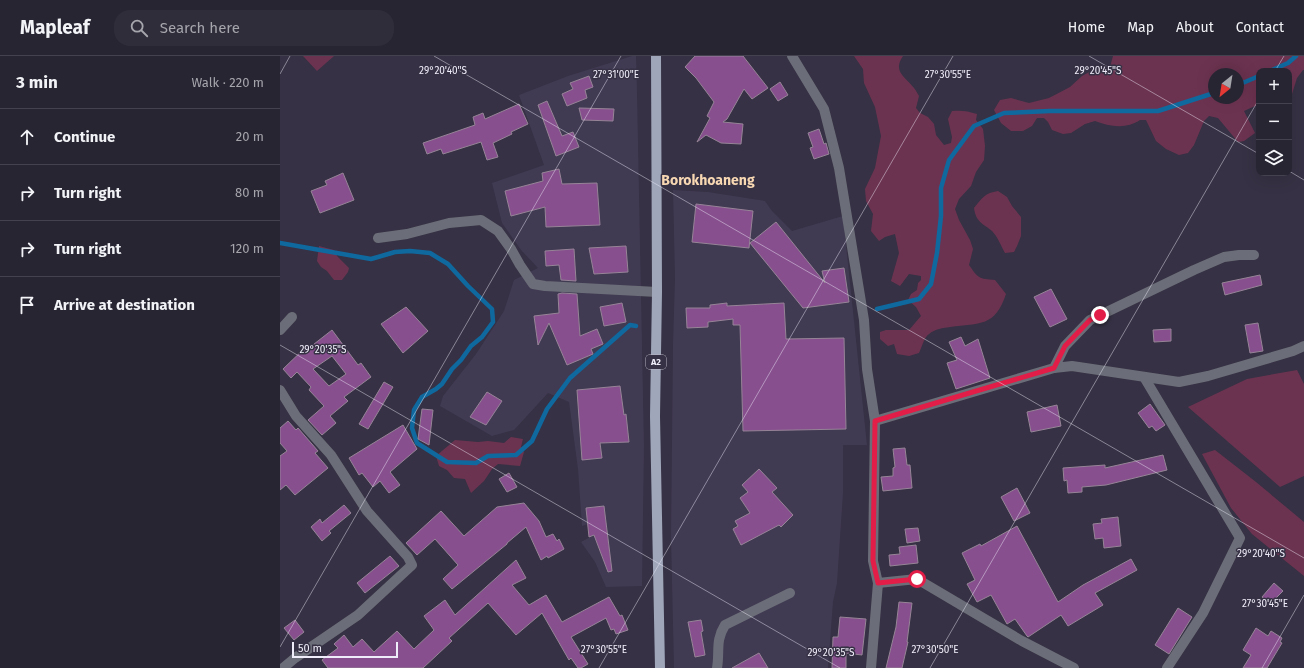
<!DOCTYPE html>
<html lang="en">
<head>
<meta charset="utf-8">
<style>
  :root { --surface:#282533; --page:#302d3b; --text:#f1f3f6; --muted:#a5a5ac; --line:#44424e }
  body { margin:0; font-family:"Fira Sans",sans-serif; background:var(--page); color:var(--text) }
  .controls { position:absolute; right:12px; top:12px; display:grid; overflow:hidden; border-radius:8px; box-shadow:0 4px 16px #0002 }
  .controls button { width:36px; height:36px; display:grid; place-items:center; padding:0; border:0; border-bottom:1px solid var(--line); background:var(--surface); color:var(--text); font:20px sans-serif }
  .compass { position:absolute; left:928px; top:12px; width:36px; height:36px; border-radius:50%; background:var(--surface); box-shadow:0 4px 16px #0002; rotate:210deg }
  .scale { position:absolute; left:12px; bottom:10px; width:106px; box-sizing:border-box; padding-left:4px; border:2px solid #f0edfa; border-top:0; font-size:11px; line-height:14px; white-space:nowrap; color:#f0edfa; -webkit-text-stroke:3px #363144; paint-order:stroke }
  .stop { position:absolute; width:12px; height:12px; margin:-9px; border:3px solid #e11d48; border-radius:50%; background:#fff }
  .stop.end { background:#e11d48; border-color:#fff; box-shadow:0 1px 4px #0008 }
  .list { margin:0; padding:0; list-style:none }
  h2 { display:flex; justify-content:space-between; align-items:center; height:52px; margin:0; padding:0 16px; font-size:17px }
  h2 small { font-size:13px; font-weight:400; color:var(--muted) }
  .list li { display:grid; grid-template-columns:26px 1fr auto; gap:12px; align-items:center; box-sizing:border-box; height:56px; padding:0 16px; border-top:1px solid var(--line) }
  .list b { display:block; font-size:15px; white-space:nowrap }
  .list em { font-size:13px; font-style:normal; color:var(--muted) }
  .icon { flex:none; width:22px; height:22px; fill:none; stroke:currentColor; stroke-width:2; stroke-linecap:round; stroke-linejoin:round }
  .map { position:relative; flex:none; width:1024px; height:612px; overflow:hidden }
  header { display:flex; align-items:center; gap:24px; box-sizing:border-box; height:56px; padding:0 20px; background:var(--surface); border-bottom:1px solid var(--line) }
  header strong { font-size:19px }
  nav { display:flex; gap:22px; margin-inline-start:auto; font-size:14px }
  .search { width:280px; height:36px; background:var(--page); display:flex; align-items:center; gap:10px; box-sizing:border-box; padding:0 14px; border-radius:16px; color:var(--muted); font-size:15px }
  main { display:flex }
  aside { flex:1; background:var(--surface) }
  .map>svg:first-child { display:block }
  .built { fill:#413a53 }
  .green { fill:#6c3350; fill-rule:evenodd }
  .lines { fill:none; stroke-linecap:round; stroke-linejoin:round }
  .stream { stroke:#0f699f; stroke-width:4.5 }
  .building { fill:#874f8e; stroke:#968497; fill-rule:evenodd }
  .minor { stroke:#6b6e78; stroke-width:10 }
  .major { stroke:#9fa6ba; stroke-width:10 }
  .route { stroke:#e11d48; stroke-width:5 }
  .ticks { fill:none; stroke:#f0edfa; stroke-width:1; stroke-opacity:0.45 }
  .labels { text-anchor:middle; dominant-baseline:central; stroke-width:3; stroke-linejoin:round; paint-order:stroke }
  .shield { fill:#363144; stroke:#b8b5c3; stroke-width:1 }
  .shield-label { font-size:9px; font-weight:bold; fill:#f0edfa }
  .district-label { font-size:14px; font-weight:bold; fill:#f8d8b3; stroke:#363144 }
  .ticks-label { font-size:10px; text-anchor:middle; fill:#f0edfa; stroke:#363144; stroke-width:3; stroke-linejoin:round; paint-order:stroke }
</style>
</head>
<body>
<header>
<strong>Mapleaf</strong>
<div class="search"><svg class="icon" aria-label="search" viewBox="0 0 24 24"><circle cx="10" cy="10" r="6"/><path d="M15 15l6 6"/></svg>Search here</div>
<nav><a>Home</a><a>Map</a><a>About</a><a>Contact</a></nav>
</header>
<main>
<aside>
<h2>3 min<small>Walk · 220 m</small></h2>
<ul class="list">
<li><svg class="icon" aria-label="ahead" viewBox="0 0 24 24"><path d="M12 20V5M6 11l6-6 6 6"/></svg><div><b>Continue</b></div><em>20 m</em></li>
<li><svg class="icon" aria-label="right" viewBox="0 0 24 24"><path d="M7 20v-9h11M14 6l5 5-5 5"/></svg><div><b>Turn right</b></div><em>80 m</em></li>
<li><svg class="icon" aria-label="right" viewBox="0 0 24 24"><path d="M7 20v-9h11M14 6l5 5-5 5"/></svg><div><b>Turn right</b></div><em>120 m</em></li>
<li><svg class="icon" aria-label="arrive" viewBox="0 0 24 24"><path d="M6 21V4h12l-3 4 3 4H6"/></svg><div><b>Arrive at destination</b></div></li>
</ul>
</aside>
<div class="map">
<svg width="1024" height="612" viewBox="0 0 1024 612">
  <rect width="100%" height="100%" fill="#363144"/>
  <!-- built -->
  <g class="built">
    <polygon points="352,0 356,0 357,36 364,391 362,530 326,531 315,506 301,486 316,478 308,468 302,470 298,413 289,346 268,337 234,374 212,380 160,350 163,340 196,298 224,255 234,224 258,212 241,194 222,167 212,127 264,109 239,39 288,20"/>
    <polygon points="393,134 428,136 485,145 492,155 512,175 563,160 587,389 563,389 563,437 557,527 553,546 548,612 394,612 391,482 393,288 395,222"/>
  </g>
  <!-- green -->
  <g class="green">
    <polygon points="23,0 54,0 37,15"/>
    <path d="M 574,0 L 623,0 C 612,16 626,21 634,32 C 636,34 637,37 639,40 L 636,52 L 640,57 L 648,61 L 654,68 L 656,79 L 664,89 L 671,87 L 672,81 L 668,63 L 672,55 C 681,54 688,55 697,58 L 696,64 L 703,73 L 705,90 L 704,104 L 696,116 L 691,130 L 679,143 L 675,153 L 679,164 L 690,184 L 693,193 L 689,209 C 698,222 699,223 715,224 L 726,238 C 715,271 700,267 670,271 C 663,272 655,273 649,278 C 644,281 642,291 639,297 L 629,300 L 617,298 L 614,288 L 608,290 L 600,283 L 600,276 L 606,274 L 629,274 L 641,260 L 636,251 L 628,244 L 631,238 L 637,234 L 638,227 L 641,224 L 641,220 L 629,218 L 620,230 L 611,225 L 619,197 L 615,178 L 605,181 L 599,185 L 591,175 L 593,158 L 586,145 L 585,133 L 595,112 L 601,80 L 595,51 L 584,27 L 583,13 Z"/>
    <path d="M 833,0 L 1024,0 L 1024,14 L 1023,14 L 1017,22 L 1012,38 L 1009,43 L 1009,15 L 979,15 L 979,50 L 975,50 L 964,55 L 975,77 L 964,85 L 958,86 L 938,62 L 929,60 L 924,65 L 914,89 L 908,97 L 899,99 L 886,93 L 876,85 L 866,64 L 860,64 C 847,73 830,71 815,65 L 805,68 L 791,77 L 783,78 L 772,74 L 768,66 L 764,62 L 757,62 L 752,70 L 743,75 L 731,75 L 721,67 L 714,54 L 720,44 L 731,42 L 749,47 L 769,42 L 790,31 L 802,20 L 813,14 L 830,11 ZM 934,18 L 958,18 L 958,42 L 934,42 Z"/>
    <path d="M 718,135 L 727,141 L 732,150 L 741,161 L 741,180 L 737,190 L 734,196 L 725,197 C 721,190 718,181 712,175 C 702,167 696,166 694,152 C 702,142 705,137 718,135 Z"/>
    <polygon points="39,190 54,194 57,200 69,212 68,216 62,224 54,224 47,215 41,211 37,205"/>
    <polygon points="1017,314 1024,328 1024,420 1000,431 908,351 967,323"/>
    <polygon points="231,381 243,383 241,391 244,396 240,410 218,408 212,413 204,425 191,437 185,423 174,422 167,414 159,410 156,400 175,384 198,386 208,385 224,387"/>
    <polygon points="935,394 976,426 1024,466 1024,520 972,478 951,452 922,398"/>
  </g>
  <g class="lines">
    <!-- stream -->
    <g class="stream">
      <polyline points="990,15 1008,7 1016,0"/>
      <polyline points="958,29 979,20"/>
      <polyline points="0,187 91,203 115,196 130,195 150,197 168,208 188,230 212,253 213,266 202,281 191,290 181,304 172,313 162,328 156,333 142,341 134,354 132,372 137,387 167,406 196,407 208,400 236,399 252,385 267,353 290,322 350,269 356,270"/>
      <polyline points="597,253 639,243 651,228 657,197 661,160 661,132 669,104 694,70 724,57 770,55 878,55 934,37"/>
    </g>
  </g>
  <!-- building -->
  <g class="building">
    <polygon points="415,0 463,0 488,32 472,43 464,33 447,63 443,66 463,68 461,88 441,87 426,79 417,86 430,62 427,60 434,46 416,22 405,11"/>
    <polygon points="309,20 313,31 305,34 307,42 287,50 282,38 293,33 290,27"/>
    <polygon points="500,26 508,39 498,45 490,33"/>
    <polygon points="267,45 282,80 293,76 299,91 276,100 258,49"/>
    <polygon points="239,48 248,68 231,76 232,78 213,87 218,101 207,104 201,86 163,98 161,93 147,98 143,87 195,69 193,61 203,57 205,63"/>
    <polygon points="299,52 334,53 333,65 302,64"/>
    <polygon points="539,73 544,88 546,87 549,98 534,103 530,92 533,91 528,77"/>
    <polygon points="279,113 282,128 317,127 320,169 266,171 265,151 231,160 225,135 263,125 262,117"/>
    <polygon points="63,117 74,144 40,157 31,135 47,129 45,125"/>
    <polygon points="416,148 473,155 469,192 412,186"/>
    <polygon points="496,166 545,227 542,215 564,212 569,246 523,252 470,187"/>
    <polygon points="346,190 348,216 314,218 309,192"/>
    <polygon points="294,193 296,225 281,224 279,209 266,210 265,195"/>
    <polygon points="980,219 982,229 945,239 942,227"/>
    <polygon points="771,233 787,263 770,271 754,241"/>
    <polygon points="282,237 297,238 300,280 317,273 323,288 311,293 313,298 287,309 269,267 258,289 254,260 279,257 278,238"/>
    <polygon points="342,247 346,266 324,270 320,251"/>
    <polygon points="447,247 447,250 504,247 506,283 564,282 566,373 463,375 460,269 453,269 453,263 428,266 428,271 407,272 406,252 430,252 430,249"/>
    <polygon points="126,251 148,275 123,297 101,268"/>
    <polygon points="978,267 983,295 970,297 965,269"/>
    <polygon points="891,273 891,285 874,286 873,274"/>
    <path d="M 52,274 L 78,309 L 81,307 L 91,321 L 64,341 L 68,345 L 50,360 L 56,367 L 42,379 L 28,364 L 44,350 L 29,334 L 31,331 L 17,316 L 11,322 L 3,313 L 27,290 L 29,292 ZM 52,300 L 66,318 L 49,330 L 33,313 Z"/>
    <polygon points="681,281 685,290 698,283 710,322 676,333 667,307 677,304 669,286"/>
    <polygon points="104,326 113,331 88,373 79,368"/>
    <polygon points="340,330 344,359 346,358 349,386 320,387 322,402 302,404 297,334"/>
    <polygon points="207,336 222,345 206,369 190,361"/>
    <polygon points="870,348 885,369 876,375 872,370 869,372 858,357"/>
    <polygon points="777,349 781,370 751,376 747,356"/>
    <polygon points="142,353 153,354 149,389 138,383"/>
    <polygon points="8,365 16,374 18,372 38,395 35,397 48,412 15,439 6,429 0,434 0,400 7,395 0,387 0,372"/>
    <polygon points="123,369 137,393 110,416 120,429 109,437 100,425 93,431 82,417 79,419 69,402"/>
    <polygon points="625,392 627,409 630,409 632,432 603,435 601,421 613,420 613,412 615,411 613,393"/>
    <polygon points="883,399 887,414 826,429 802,431 802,436 788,437 787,424 784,425 783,412 825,409 825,412"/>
    <polygon points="479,413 497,432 492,436 513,459 501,471 499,469 461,489 453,473 458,470 455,465 470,457 460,442 468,436 462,429"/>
    <polygon points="229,417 237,431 227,436 219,423"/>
    <polygon points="737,432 750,457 734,465 721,441"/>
    <polygon points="244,447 259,465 266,481 273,478 277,485 279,483 284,493 268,502 267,500 261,504 246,471 227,487 227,488 172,533 163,523 178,509 155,483 137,499 126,487 161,455 184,480 217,451"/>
    <polygon points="64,449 71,457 49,475 51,477 42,485 31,471 40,463 42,467"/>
    <polygon points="324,450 332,515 328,516 314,479 309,481 306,452"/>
    <polygon points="838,461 841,490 824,492 823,482 815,483 813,468 822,467 821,463"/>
    <polygon points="737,470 778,546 803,529 851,503 857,514 815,537 823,549 788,570 781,559 748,581 747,580 735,563 727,568 711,539 697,546 687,528 695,524 682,497 700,488 701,490"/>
    <polygon points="638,472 640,485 627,487 625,473"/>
    <polygon points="636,489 638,507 610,510 609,499 620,498 619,491"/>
    <polygon points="110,500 119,510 85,537 77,527"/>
    <polygon points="236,504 246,522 232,529 249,549 266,539 282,566 329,541 340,560 342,559 348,574 336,578 334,573 331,574 326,562 291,581 308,608 301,612 298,612 291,602 289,604 262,557 236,579 208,547 169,582 172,585 143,612 48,612 42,604 58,592 54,588 64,579 73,591 82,583 94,596 117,575 134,593 154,574 144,560 165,544 175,559"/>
    <polygon points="994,527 1003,535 990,548 982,541"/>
    <polygon points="619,546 632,547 627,586 628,586 622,612 606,612 616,571"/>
    <polygon points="898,552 912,561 889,598 875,589"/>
    <polygon points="560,561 586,563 582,599 566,597 566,612 552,612 553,581 558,581"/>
    <polygon points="15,564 24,576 14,584 4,572"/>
    <polygon points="421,564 423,575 421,576 425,599 415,601 408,566"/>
    <polygon points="976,572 988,580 991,575 1002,582 1000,586 1002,587 987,612 963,612 971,599 963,594"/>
    <polygon points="479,597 488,612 452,612"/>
  </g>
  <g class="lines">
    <!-- minor -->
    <g class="minor">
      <polyline points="512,0 544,53 559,112 584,264 587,313 595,365 593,505 598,527 591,612"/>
      <polyline points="98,182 127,178 169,167 201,164 218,175 231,193 240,209 253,228 265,230 377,236"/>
      <polyline points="0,274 12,261"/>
      <polyline points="774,312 785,290 810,264 914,214 944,201 959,199 974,199"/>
      <polyline points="864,321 960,482 923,557 887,612"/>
      <polyline points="0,334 16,360 51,399 87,455 128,501 132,509 78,559 15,602 3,612"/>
      <polyline points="595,365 774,312 792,310 899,326 928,320 1013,295 1024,290"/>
      <polyline points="598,527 637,523 742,585 794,612"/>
      <path d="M 437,612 C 440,595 435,585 445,569 L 510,537"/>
    </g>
    <!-- major -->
    <polyline class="major" points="376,0 377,236 375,360 380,612"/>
  </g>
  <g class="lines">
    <!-- route -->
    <polyline class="route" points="637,523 598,527 593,505 595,365 774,312 785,290 810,264 820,259"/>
  </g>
  <!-- ticks -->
  <path class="ticks" d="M 154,0 L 1024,502M 809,0 L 979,98M 995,15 L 1004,0M 0,18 L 10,0M 1009,115 L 1024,124M 0,289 L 560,612M 0,591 L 341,0M 319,612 L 673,0M 650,612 L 979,43M 982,612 L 1024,539"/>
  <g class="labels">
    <!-- shield labels -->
    <rect class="shield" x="366" y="299" width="20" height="14" rx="3"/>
    <g class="shield-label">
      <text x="376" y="306">A2</text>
    </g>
    <!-- district labels -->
    <g class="district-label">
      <text x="428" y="124">Borokhoaneng</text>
    </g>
  </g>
  <g class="ticks-label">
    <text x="163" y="18">29°20'40"S</text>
    <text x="818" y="18">29°20'45"S</text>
    <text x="336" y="22">27°31'00"E</text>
    <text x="668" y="22">27°30'55"E</text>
    <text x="43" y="297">29°20'35"S</text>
    <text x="981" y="501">29°20'40"S</text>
    <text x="985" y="551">27°30'45"E</text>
    <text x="324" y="597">27°30'55"E</text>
    <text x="655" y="597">27°30'50"E</text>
    <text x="551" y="600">29°20'35"S</text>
  </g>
</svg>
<div class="controls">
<button>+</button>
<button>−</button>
<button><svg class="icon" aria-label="layers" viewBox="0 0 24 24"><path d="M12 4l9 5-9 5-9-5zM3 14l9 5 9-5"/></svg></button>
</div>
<svg class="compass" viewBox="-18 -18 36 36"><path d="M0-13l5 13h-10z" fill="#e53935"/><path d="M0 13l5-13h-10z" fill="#a5a5ac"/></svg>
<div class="scale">50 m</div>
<div class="stop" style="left:637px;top:523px"></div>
<div class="stop end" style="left:820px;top:259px"></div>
</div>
</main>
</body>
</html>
